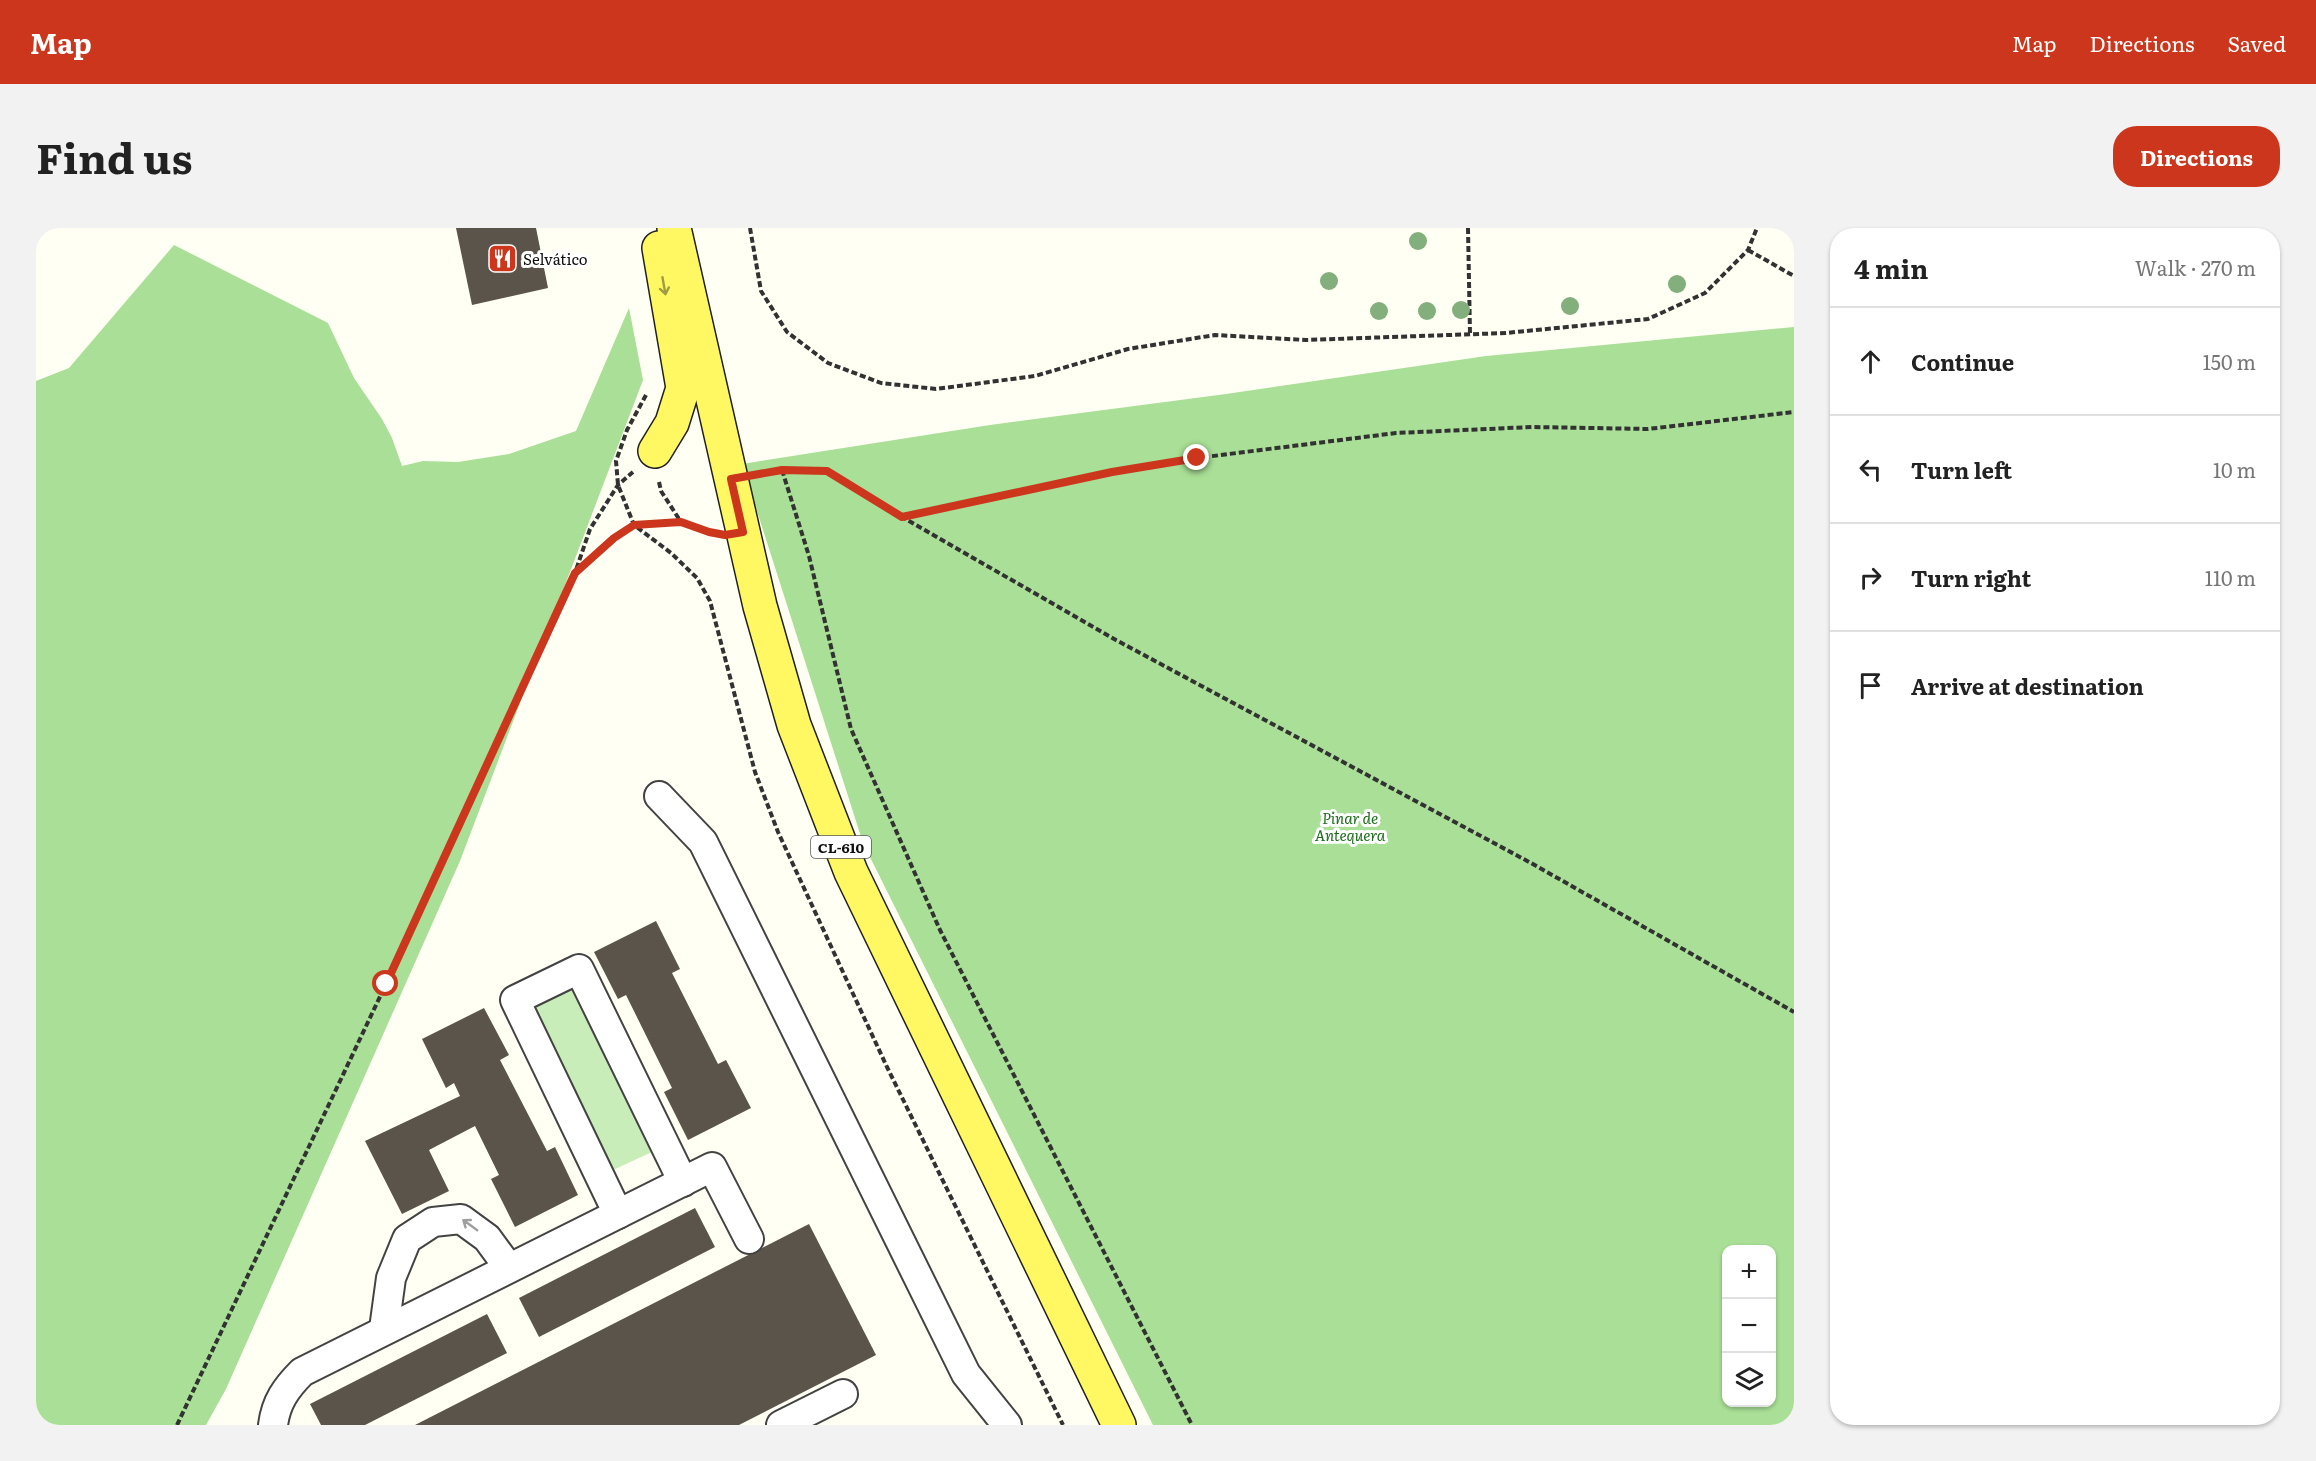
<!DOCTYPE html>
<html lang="en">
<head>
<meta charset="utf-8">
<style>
  :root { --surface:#fff; --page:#f2f2f2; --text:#222; --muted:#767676; --line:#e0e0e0; --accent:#cc361c }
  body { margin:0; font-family:Literata,serif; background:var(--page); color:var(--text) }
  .controls { position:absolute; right:18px; bottom:18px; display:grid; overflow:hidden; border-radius:12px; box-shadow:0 2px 4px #0004 }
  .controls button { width:54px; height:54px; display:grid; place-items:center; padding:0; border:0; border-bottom:2px solid var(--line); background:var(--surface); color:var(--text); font:30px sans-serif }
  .stop { position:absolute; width:18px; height:18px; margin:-14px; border:4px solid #cc361c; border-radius:50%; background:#fff }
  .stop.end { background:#cc361c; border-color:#fff; box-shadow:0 2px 6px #0008 }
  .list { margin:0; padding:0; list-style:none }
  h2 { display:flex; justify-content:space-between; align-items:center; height:78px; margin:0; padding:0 24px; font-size:26px }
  h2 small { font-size:20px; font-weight:400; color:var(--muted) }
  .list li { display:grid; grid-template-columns:39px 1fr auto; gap:18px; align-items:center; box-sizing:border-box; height:108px; padding:0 24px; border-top:2px solid var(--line) }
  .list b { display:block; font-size:22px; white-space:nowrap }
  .list em { font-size:20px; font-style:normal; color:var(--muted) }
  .icon { flex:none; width:33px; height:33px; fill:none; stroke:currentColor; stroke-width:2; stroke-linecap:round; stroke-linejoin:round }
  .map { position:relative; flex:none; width:1758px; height:1197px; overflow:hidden; border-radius:24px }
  header { display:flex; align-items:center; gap:36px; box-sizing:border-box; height:84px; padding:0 30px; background:var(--accent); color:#fff }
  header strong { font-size:28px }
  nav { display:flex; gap:33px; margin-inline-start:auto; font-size:21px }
  .intro { display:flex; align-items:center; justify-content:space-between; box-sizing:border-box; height:144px; padding:0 36px }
  h1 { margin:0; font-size:42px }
  .button { padding:15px 27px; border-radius:24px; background:var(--accent); color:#fff; font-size:21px; font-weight:700 }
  main { display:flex; gap:36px; padding:0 36px }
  aside { flex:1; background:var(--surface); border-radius:24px; box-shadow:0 2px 4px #0004 }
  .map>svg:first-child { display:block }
  .green { fill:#c9edb8 }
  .forest { fill:#a9df96; fill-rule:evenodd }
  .building { fill:#5a544b }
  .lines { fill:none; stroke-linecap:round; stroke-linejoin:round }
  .minor-casing { stroke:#434343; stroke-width:32 }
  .major-casing { stroke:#212121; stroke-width:36 }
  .path { stroke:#323232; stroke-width:4; stroke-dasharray:6 3; stroke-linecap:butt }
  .minor { stroke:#fff; stroke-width:28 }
  .major { stroke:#fff863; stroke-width:33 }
  .tree { fill:#82af7c }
  .oneway { stroke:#9f9b42 }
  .oneway2 { stroke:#9f9f9f }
  .route { stroke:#cc361c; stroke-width:8 }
  .labels { text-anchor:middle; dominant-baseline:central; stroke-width:6; stroke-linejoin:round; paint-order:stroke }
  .shield { fill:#fff; stroke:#585858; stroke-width:1.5 }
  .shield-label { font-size:14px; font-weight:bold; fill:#101010 }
  .poi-label { font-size:15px; fill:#101010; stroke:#fff; text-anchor:start }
  .park-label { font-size:15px; font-style:italic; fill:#1b6e1a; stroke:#fff }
</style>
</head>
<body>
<header>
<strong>Map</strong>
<nav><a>Map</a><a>Directions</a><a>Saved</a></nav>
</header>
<div class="intro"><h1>Find us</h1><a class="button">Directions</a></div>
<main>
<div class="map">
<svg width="1758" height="1197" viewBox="0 0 1758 1197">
  <rect width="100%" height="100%" fill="#fffff3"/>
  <!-- green -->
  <polygon class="green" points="535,756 616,924 577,942 497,775"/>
  <!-- forest -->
  <g class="forest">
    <polygon points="138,17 292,95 318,150 346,191 356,210 366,238 387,233 422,234 473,226 540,203 593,80 607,152 424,633 190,1161 170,1197 0,1197 0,153 33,140"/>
    <path d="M 1758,99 L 1758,1197 L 1117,1197 L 827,615 L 706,236 L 954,197 L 1190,166 L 1450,128 ZM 1690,1022 L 1736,1022 L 1736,1174 L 1690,1174 Z"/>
  </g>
  <!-- building -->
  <g class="building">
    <polygon points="420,0 500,0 512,60 436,77"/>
    <polygon points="620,693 644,741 636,745 682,836 690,832 715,880 652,912 628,864 636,860 590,767 582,771 558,724"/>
    <polygon points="448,780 473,827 464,832 511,923 519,919 542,967 479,999 455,951 463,947 439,898 393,922 413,963 366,986 329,913 424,868 418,855 410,860 386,811"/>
    <polygon points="659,980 679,1019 503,1109 483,1070"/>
    <polygon points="773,996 840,1127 703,1197 379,1197"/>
    <polygon points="451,1086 471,1125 329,1197 285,1197 274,1176"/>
  </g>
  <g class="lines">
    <defs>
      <g id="minor">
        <polyline points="623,568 667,614 930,1146 971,1197"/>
        <polyline points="582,986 479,772 543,741 647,954"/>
        <polyline points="348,1101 355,1050 371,1011 397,994 425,991 451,1010 473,1040"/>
        <path d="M 237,1197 C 240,1174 250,1160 266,1144 L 676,939 L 713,1011"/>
        <polyline points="745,1197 807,1166"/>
      </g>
      <g id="major">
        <polyline points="638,0 724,378 758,497 815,644 1083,1197"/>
        <polyline points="619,223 636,195 647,160 623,20"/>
      </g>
    </defs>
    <!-- minor casing -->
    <use href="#minor" class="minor-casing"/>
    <!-- major casing -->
    <use href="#major" class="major-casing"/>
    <!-- path -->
    <g class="path">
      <polyline points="714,0 725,63 751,104 792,135 845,155 900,161 999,148 1092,121 1179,107 1270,112 1470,105 1612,91 1669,65 1712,22 1721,0"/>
      <polyline points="1432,0 1434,106"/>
      <polyline points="1712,22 1758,48"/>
      <polyline points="610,167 591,202 580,233 582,257 598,297 635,325 661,350 674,373 719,544 742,604 851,839 1027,1197"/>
      <polyline points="746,242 773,328 815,501 904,702 1156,1197"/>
      <polyline points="725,246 746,242 791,243 866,289 1080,412 1495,635 1758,784"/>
      <polyline points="623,254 625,263 645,294 677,305"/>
      <polyline points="867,289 1076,245 1161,230 1360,205 1497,199 1612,201 1758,184"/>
      <polyline points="539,345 578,310 598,297 645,294"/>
      <polyline points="141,1197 350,756 496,441 539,345 554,301 582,257 597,244"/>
    </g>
    <!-- minor -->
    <use href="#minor" class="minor"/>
    <!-- major -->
    <use href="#major" class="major"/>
  </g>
  <!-- trees -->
  <g class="tree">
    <circle cx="1382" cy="13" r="9"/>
    <circle cx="1293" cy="53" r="9"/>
    <circle cx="1641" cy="56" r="9"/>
    <circle cx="1534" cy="78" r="9"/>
    <circle cx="1425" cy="82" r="9"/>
    <circle cx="1343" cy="83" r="9"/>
    <circle cx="1391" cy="83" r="9"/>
  </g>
  <!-- one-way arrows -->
  <defs><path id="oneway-shaft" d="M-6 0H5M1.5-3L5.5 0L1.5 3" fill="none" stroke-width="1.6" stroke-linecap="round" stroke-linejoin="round" transform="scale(1.5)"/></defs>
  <use class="oneway" href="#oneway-shaft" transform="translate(628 58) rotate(80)"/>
  <use class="oneway2" href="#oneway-shaft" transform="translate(434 997) rotate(-144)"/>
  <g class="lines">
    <!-- route -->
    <polyline class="route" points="350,756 539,345 578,310 598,297 645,294 673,304 689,307 707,304 695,251 746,242 791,243 866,289 1076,244 1161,230"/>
  </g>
  <!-- icons -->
  <defs>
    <symbol id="restaurant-square" viewBox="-11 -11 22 22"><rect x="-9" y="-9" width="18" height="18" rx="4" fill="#cc361c" stroke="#fff"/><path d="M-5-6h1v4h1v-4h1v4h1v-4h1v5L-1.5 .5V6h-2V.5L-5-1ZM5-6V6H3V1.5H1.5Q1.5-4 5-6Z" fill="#fff"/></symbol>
  </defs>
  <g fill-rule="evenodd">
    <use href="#restaurant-square" x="450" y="14" width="33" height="33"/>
  </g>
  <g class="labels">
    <!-- shield labels -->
    <rect class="shield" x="775" y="608" width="60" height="22" rx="4.5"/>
    <g class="shield-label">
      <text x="805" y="619">CL-610</text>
    </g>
    <!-- poi labels -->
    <g class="poi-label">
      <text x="487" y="30">Selvático</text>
    </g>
    <!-- park labels -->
    <g class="park-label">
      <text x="1314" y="589">Pinar de<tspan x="1314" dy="17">Antequera</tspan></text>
    </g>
  </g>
</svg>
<div class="controls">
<button>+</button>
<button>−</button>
<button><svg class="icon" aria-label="layers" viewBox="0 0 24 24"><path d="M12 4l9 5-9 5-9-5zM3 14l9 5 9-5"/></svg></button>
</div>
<div class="stop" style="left:350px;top:756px"></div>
<div class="stop end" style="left:1161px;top:230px"></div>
</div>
<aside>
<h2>4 min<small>Walk · 270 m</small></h2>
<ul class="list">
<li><svg class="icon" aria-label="ahead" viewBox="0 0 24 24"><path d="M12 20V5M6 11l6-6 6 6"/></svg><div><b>Continue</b></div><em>150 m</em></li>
<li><svg class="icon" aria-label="left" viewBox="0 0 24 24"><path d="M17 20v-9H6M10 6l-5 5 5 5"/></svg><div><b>Turn left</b></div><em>10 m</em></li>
<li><svg class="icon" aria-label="right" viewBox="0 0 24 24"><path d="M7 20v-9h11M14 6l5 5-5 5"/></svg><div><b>Turn right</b></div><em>110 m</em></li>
<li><svg class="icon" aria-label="arrive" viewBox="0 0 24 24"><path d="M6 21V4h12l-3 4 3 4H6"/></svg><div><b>Arrive at destination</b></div></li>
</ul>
</aside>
</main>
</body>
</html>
